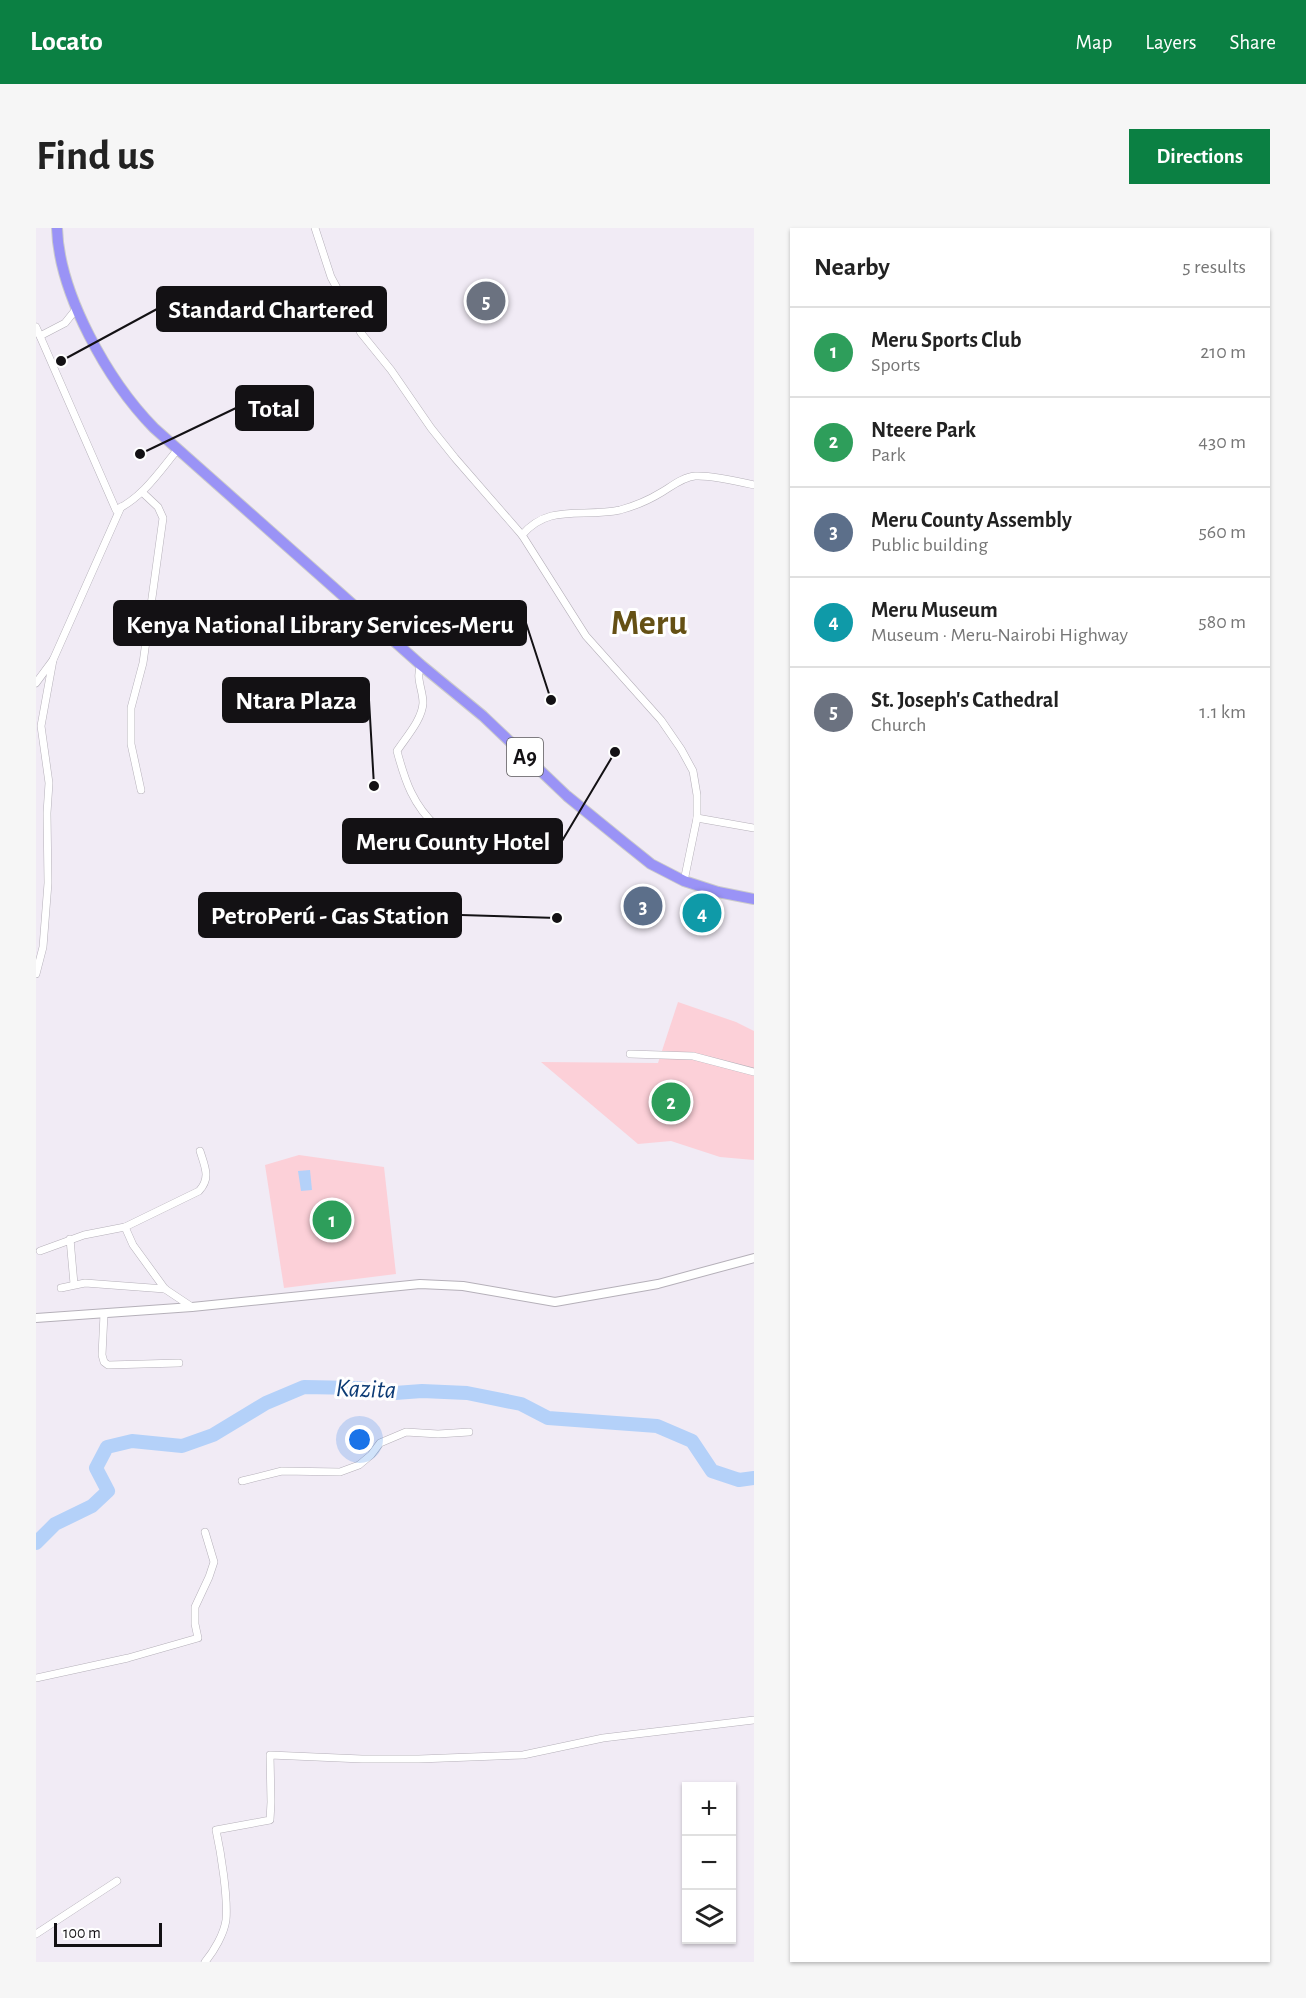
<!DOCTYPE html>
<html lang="en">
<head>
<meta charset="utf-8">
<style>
  :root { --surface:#fff; --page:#f6f6f6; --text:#222; --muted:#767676; --line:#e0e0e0; --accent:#0b8043 }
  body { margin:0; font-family:"Alegreya Sans",sans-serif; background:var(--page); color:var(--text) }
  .controls { position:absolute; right:18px; bottom:18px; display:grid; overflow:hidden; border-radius:0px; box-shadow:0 2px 4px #0004 }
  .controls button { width:54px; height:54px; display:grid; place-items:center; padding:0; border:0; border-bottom:2px solid var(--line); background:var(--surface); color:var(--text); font:30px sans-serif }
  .scale { position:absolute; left:18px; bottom:15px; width:108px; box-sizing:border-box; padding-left:6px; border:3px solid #131114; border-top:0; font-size:16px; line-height:21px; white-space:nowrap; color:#131114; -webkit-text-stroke:4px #fff; paint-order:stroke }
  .you { position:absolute; left:324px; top:1212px; width:21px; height:21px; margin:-15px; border:4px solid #fff; border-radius:50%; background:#1a73e8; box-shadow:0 0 0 9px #1a73e833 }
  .badge { display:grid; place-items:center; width:39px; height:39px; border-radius:50%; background:var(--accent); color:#fff; font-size:20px; font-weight:700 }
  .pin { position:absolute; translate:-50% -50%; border:3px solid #fff; box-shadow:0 2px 6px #0006 }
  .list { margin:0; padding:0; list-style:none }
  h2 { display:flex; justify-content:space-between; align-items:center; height:78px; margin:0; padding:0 24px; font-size:26px }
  h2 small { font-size:20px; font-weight:400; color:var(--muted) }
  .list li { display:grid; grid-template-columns:39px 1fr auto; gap:18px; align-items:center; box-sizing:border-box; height:90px; padding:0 24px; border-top:2px solid var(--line) }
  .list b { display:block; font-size:22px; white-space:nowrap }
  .list p { margin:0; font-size:20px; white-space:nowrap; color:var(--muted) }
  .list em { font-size:20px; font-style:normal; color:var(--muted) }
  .icon { flex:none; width:33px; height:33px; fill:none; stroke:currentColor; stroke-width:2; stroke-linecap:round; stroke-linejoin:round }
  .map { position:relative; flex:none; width:718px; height:1734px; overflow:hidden; border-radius:0px }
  header { display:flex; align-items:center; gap:36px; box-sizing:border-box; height:84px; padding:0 30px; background:var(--accent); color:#fff }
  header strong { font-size:28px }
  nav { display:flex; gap:33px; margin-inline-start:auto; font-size:21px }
  .intro { display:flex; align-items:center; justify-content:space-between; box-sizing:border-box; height:144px; padding:0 36px }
  h1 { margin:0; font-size:42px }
  .button { padding:15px 27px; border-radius:0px; background:var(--accent); color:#fff; font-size:21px; font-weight:700 }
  main { display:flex; gap:36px; padding:0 36px }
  aside { flex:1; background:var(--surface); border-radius:0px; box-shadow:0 2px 4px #0004 }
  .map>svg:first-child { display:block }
  .green { fill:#fcd0d8 }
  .water { fill:#b4d1f9 }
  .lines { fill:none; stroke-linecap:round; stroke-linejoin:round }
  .river { stroke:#b4d1f9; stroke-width:14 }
  .minor-casing { stroke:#b5b0b9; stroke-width:8 }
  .tertiary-casing { stroke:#b5b0b9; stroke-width:10 }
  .trunk-casing { stroke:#cbcbcb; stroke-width:12 }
  .minor { stroke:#fff; stroke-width:7 }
  .tertiary { stroke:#fff; stroke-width:8 }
  .trunk { stroke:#9a93f6; stroke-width:10 }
  .labels { text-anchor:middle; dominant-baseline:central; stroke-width:6; stroke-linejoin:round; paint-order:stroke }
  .shield { fill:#fff; stroke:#5a585a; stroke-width:1.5 }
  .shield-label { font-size:22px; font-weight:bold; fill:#131114 }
  .water-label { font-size:26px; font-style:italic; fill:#0c3b75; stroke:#fff }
  .town-label { font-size:36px; font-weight:bold; fill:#655014; stroke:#fff }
  .leader { fill:none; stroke:#131114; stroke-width:2 }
  .callout-dot { fill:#131114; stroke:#fff; stroke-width:2 }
  .callout { fill:#131114; stroke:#131114; stroke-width:2 }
  .callout-label { font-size:26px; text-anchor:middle; font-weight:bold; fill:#fff }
</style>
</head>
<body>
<header>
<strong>Locato</strong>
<nav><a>Map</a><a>Layers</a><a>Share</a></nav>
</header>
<div class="intro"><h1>Find us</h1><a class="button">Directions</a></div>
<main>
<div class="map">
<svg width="718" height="1734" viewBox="0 0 718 1734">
  <rect width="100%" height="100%" fill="#f1ebf5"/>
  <!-- green -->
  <g class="green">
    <polygon points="642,774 700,794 718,803 718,932 684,929 635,913 602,916 505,834 622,835"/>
    <polygon points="263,927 348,939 360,1046 248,1060 229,937"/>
  </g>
  <!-- water -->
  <polygon class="water" points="274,942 276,962 265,963 262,943"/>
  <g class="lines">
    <!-- river -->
    <polyline class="river" points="0,1315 19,1296 56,1278 72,1263 60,1240 71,1219 96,1213 146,1218 177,1207 230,1175 268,1159 322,1160 359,1165 386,1163 431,1165 485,1176 512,1190 621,1198 656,1213 676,1243 703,1252 718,1250"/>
    <defs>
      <g id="minor">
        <polyline points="279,0 295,49 325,105 355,142 395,200 419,230 486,307"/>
        <path d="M 0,99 L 80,282 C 107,269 123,244 142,221"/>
        <polyline points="4,108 29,95 41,80"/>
        <path d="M 385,437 C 379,450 387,461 387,475 C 386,492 370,509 361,523 C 369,553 377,577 401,599"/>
        <polyline points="0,455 17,432 85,279"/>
        <polyline points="105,562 95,516 95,480 107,435 127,290 122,279 106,264"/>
        <polyline points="661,590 718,600"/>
        <path d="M 648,653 L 661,590 L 661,567 L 657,543 L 645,521 L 625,492 L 550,408 L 486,307 C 513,275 546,290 584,282 C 599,278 613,272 626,264 C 636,258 647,249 659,248 C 676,247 701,253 718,257"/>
        <polyline points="0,746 7,719 12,655 11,585 13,555 5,498 17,432"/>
        <polyline points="594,826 657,828 718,844"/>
        <path d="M 89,999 L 163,963 C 175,950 169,939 164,923"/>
        <polyline points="34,1011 38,1056"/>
        <polyline points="4,1023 48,1007 89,999 97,1017 129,1061 156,1079"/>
        <polyline points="25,1060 49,1055 129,1061"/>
        <polyline points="68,1086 66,1127 68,1134 72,1137 143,1135"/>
        <polyline points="206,1253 246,1243 304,1244 323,1237 335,1227 344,1215 370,1204 402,1206 433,1204"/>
        <polyline points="0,1450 92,1430 162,1410 159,1396 159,1379 173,1349 178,1334 169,1304"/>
        <polyline points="0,1706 81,1653"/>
        <path d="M 169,1734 C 178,1723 188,1706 190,1692 C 192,1669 185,1625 180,1602 L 234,1592 L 235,1574 L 234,1527 L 326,1531 L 383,1531 L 487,1527 L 567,1510 L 718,1492"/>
      </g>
      <polyline id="tertiary" points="0,1090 156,1079 384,1056 427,1058 519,1074 622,1056 718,1030"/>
      <path id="trunk" d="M 21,0 C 23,66 72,153 118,200 L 385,437 L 447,488 L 531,568 L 590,616 L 615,636 L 648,653 L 682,664 L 718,671"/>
    </defs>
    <!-- minor casing -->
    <use href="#minor" class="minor-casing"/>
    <!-- tertiary casing -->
    <use href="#tertiary" class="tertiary-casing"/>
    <!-- trunk casing -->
    <use href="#trunk" class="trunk-casing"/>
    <!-- minor -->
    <use href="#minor" class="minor"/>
    <!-- tertiary -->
    <use href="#tertiary" class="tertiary"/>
    <!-- trunk -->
    <use href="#trunk" class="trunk"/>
  </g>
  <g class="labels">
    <!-- shield labels -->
    <rect class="shield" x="471" y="510" width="36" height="38" rx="4.5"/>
    <g class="shield-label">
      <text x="489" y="529">A9</text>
    </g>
    <!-- water labels -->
    <g class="water-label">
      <text transform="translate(330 1161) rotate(2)">Kazita</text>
    </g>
    <!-- town labels -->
    <g class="town-label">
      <text x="613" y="395">Meru</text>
    </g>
  </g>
  <!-- callouts -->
  <path class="leader" d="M25 133L121 81M104 226L200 180M515 472L490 395M338 558L333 472M579 524L526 613M521 690L425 687"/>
  <g class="callout-dot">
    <circle cx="25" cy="133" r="6"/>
    <circle cx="104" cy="226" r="6"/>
    <circle cx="515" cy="472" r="6"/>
    <circle cx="338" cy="558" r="6"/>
    <circle cx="579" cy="524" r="6"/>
    <circle cx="521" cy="690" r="6"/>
  </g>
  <g class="callout">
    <rect x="121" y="59" width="229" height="44" rx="6"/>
    <rect x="200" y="158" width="77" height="44" rx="6"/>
    <rect x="78" y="373" width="412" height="44" rx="6"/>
    <rect x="187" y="450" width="146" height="44" rx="6"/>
    <rect x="307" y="591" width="219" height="44" rx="6"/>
    <rect x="163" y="665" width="262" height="44" rx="6"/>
  </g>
  <g class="callout-label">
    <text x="235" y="90">Standard Chartered</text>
    <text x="238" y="189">Total</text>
    <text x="284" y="405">Kenya National Library Services-Meru</text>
    <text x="260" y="481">Ntara Plaza</text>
    <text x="417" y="622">Meru County Hotel</text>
    <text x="294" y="696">PetroPerú - Gas Station</text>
  </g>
</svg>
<div class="controls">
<button>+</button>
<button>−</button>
<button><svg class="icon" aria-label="layers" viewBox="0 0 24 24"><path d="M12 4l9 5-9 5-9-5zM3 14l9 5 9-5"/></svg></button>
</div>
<div class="scale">100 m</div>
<div class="you"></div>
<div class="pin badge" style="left:296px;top:992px;background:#2e9e5b">1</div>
<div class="pin badge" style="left:635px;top:874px;background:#2e9e5b">2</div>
<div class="pin badge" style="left:607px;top:678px;background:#5c6f8a">3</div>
<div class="pin badge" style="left:666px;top:685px;background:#0f9aa8">4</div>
<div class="pin badge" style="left:450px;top:73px;background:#6b7280">5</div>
</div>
<aside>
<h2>Nearby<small>5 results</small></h2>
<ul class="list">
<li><span class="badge" style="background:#2e9e5b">1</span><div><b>Meru Sports Club</b><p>Sports</p></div><em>210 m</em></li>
<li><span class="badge" style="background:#2e9e5b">2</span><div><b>Nteere Park</b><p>Park</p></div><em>430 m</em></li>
<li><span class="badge" style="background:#5c6f8a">3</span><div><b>Meru County Assembly</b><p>Public building</p></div><em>560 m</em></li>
<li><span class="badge" style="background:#0f9aa8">4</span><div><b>Meru Museum</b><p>Museum · Meru-Nairobi Highway</p></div><em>580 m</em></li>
<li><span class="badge" style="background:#6b7280">5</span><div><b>St. Joseph's Cathedral</b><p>Church</p></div><em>1.1 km</em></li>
</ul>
</aside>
</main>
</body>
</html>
